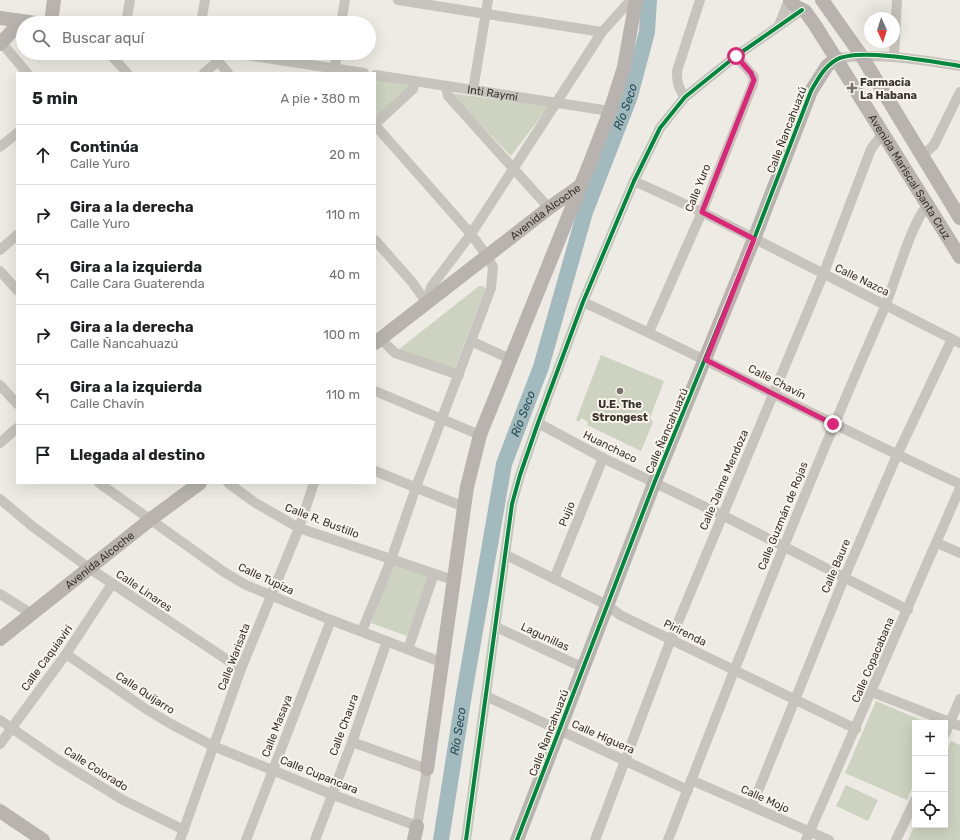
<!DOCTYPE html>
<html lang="es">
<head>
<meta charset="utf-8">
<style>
  :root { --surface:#fff; --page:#f6f6f6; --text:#202124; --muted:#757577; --line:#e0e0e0 }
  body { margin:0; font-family:Rubik,sans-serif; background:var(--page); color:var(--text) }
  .controls { position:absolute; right:12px; bottom:12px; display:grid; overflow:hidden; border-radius:0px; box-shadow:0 4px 16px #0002 }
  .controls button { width:36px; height:36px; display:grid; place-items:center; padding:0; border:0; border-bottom:1px solid var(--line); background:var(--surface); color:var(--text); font:20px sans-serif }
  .compass { position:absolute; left:864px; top:12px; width:36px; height:36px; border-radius:50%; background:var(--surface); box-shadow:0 4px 16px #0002; rotate:176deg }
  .stop { position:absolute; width:12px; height:12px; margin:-9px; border:3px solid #db2777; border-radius:50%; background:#fff }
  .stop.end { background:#db2777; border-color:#fff; box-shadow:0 1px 4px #0008 }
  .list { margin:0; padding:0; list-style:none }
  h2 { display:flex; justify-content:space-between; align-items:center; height:52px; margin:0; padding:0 16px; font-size:17px }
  h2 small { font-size:13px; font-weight:400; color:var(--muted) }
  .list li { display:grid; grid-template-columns:26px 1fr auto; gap:12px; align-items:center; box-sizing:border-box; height:60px; padding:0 16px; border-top:1px solid var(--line) }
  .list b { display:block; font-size:15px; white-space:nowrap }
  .list p { margin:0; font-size:13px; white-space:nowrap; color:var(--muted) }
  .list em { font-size:13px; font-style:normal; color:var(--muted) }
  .icon { flex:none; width:22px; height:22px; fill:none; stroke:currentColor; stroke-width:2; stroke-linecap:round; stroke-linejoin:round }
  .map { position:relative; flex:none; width:960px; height:840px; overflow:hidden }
  .search { position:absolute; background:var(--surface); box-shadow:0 4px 16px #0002; left:16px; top:16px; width:360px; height:44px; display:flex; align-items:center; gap:10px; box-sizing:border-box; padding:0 14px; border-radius:22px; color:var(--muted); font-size:15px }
  .panel { position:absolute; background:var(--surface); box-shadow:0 4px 16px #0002; left:16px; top:72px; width:360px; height:412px; border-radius:0px }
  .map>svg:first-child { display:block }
  .green { fill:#cdd3c0 }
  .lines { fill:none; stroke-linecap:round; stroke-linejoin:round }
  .river { stroke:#a2babd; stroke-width:16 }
  .street { stroke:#c7c3bd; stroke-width:10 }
  .secondary { stroke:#b8b3ae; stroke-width:14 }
  .cycleway-casing { stroke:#f9f5ed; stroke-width:6 }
  .cycleway { stroke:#00873e; stroke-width:4 }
  .route { stroke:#db2777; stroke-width:5 }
  .poi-dot { fill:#78726c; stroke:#f9f5ed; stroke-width:1.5 }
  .labels { text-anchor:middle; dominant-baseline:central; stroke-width:4; stroke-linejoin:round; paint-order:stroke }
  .poi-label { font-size:11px; font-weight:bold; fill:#38312b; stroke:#f9f5ed; text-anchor:start }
  .street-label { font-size:11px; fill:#38312b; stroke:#f9f5ed }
  .water-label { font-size:12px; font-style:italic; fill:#244c56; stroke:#f9f5ed }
</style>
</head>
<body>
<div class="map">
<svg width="960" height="840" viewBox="0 0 960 840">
  <rect width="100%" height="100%" fill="#eeebe4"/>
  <!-- green -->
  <g class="green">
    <polygon points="375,79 413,85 375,117"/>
    <polygon points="450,93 549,106 511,156"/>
    <polygon points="479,286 484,286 485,289 454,371 398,350"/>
    <polygon points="601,355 664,381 650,418 653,422 641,451 587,425 588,422 581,418 579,422 576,420"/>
    <polygon points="393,563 429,576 407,636 371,623"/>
    <polygon points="876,701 928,723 915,723 915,781 907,800 845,773"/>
    <polygon points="951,741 960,745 960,840 908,840 915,824 945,825 945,755"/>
    <polygon points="846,785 878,800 868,821 836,806"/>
  </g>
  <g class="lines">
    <!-- river -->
    <path class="river" id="s1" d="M 441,840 L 464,694 L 504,464 L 541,367 L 585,212 L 630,96 L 647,32 L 649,0"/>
    <!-- street -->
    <g class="street">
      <polyline points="398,0 602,32"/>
      <polyline points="126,23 130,0"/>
      <polyline points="201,23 205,0"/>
      <polyline points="341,23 345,0"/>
      <polyline points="779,25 789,0"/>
      <polyline points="0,41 27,73"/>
      <polyline points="109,53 127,73"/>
      <polyline points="234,53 364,73"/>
      <polyline points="894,56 897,0"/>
      <path d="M 837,58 C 880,53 917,59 960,66"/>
      <polyline points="218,61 228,73"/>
      <polyline points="204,73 218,61 221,53"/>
      <polyline points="334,73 337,53"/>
      <path id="s2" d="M 375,75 L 610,111"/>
      <polyline points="446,86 448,96 549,208"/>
      <polyline points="473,90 488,0"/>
      <path d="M 685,97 C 678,88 677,82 677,71 L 700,0"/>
      <polyline points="375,124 413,89 415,81"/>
      <polyline points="0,147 17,133"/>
      <polyline points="922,156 934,145 960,92"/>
      <polyline points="634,181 702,212 960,343"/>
      <polyline points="375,240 412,282 426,302"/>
      <polyline points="0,250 17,235"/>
      <polyline points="0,271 17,290"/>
      <polyline points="426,302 431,287 471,234 602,32 631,0"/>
      <path d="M 583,302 C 710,360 833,426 960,484"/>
      <polyline points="649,332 702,212 753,84 754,77 736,56"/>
      <polyline points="380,338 395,353 459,375"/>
      <polyline points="471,341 510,359"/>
      <polyline points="0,385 17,404"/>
      <polyline points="375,391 480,435"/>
      <polyline points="538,423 603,458 722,515 908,610"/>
      <polyline points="0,443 17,428"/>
      <polyline points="375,471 464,507"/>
      <polyline points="99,483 224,572 246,585 331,620 441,662"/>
      <polyline points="228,483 254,502 299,528 453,580"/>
      <polyline points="0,499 32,526 89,568 241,669"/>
      <polyline points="937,543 960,553"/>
      <polyline points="506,555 607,605 620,615 856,729"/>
      <polyline points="554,579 603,458"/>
      <polyline points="0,594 32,614"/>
      <polyline points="496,627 584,668"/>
      <polyline points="362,631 391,560 416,487 491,288 493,267 487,256 471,234 375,125"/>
      <polyline points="408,649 434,574"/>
      <polyline points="66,654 146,709 171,724 213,746 331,794 417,826 427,769 352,742"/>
      <polyline points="872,692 960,726"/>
      <polyline points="486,696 688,790"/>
      <polyline points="0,720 58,760 123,800 184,830"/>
      <polyline points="945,734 960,699"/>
      <polyline points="0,744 66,654 112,584"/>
      <polyline points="691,780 829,840"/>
      <polyline points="752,806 845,576 897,455 952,339"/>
      <polyline points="180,840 241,669 299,528 314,483"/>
      <polyline points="246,840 331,620"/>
      <polyline points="315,840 352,742 387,641"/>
      <polyline points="466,840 512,504 520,475 538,423 583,302 634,181 660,128 685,97 736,56 802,10"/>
      <polyline points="595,840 671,639 823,275 871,149 883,133"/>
      <path d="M 668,840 C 737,662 807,484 884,309 C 894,286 912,220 928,205"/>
      <polyline points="806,840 960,488"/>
      <polyline points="896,840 915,800"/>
    </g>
    <!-- secondary -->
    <g class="secondary">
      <path id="s3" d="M 790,0 L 795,6 L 805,11 L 815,25 L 960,257"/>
      <polyline points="822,0 861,55 960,218"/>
      <polyline points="0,18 36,23"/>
      <polyline points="51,23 54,0"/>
      <polyline points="0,44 13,30 16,20"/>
      <path id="s4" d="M 375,343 L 549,208 L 580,186"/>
      <path id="s5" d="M 0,639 L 151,519 L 200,483"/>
      <polyline points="427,769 467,487 480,435 589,165 610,111 624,67 636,0"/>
      <polyline points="0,811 43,840"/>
      <polyline points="414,840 417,826"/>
      <polyline points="517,840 655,481 754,239 811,91 827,66 837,58"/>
    </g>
    <defs>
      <g id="cycleway">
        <polyline points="466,840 512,504 520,475 538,423 583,302 634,181 660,128 685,97 736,56 802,10"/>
        <path d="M 517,840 L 655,481 L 754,239 L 811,91 C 818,79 824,67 836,60 C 856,47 935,62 960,66"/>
      </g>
    </defs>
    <!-- cycleway casing -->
    <use href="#cycleway" class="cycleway-casing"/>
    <!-- cycleway -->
    <use href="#cycleway" class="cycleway"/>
  </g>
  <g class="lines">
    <!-- route -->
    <polyline class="route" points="736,56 751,73 754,80 702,212 754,239 706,360 833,424"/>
  </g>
  <!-- markers -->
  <g class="poi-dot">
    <path d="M850 82h4v4h4v4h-4v4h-4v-4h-4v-4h4z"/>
    <circle cx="620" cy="391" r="4"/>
  </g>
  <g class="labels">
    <!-- poi labels -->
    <g class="poi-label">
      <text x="860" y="82">Farmacia<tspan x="860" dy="13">La Habana</tspan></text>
      <text x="620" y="404" text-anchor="middle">U.E. The<tspan x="620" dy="13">Strongest</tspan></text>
    </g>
    <!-- street labels -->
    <g class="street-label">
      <text stroke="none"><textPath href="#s2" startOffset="119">Inti Raymi</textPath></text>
      <text transform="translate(787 130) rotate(-69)">Calle Ñancahuazú</text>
      <text stroke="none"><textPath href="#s3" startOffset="215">Avenida Mariscal Santa Cruz</textPath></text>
      <text transform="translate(698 188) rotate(-68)">Calle Yuro</text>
      <text stroke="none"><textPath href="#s4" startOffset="215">Avenida Alcoche</textPath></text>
      <text transform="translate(862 280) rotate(26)">Calle Nazca</text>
      <text transform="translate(777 382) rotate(27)">Calle Chavín</text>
      <text transform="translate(667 431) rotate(-67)">Calle Ñancahuazú</text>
      <text transform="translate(610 447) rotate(26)">Huanchaco</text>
      <text transform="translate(724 480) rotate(-67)">Calle Jaime Mendoza</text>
      <text transform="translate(567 514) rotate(-68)">Pujio</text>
      <text transform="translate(783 516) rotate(-68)">Calle Guzmán de Rojas</text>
      <text transform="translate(322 521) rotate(21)">Calle R. Bustillo</text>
      <text stroke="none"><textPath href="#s5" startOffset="127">Avenida Alcoche</textPath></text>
      <text transform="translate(836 566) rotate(-67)">Calle Baure</text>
      <text transform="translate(266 579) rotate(25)">Calle Tupiza</text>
      <text transform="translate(144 591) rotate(34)">Calle Linares</text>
      <text transform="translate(685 633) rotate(26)">Pirirenda</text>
      <text transform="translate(545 637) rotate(25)">Lagunillas</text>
      <text transform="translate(234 657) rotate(-69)">Calle Warisata</text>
      <text transform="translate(47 658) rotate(-54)">Calle Caquiaviri</text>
      <text transform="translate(873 660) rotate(-67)">Calle Copacabana</text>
      <text transform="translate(145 693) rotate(33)">Calle Quijarro</text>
      <text transform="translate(344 725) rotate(-70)">Calle Chaura</text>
      <text transform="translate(277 726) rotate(-69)">Calle Masaya</text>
      <text transform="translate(549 733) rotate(-69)">Calle Ñancahuazú</text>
      <text transform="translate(603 737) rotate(24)">Calle Higuera</text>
      <text transform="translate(96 769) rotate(32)">Calle Colorado</text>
      <text transform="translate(319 775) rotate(22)">Calle Cupancara</text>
      <text transform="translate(765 799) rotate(24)">Calle Mojo</text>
    </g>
    <!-- water labels -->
    <g class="water-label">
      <text stroke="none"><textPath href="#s1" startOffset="759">Río Seco</textPath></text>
      <text stroke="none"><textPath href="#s1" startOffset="435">Río Seco</textPath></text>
      <text stroke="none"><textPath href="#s1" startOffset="110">Río Seco</textPath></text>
    </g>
  </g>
</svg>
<div class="controls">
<button>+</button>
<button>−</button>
<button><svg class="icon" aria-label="locate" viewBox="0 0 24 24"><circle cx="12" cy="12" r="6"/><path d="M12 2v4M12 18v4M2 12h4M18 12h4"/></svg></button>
</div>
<svg class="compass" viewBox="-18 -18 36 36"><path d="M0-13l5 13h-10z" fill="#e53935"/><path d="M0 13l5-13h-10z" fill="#757577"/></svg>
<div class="stop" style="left:736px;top:56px"></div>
<div class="stop end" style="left:833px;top:424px"></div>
<div class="search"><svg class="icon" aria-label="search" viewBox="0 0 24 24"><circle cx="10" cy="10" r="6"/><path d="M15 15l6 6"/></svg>Buscar aquí</div>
<section class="panel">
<h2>5 min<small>A pie · 380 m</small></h2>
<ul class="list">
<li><svg class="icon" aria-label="ahead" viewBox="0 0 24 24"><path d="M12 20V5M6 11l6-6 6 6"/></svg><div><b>Continúa</b><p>Calle Yuro</p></div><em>20 m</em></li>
<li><svg class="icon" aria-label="right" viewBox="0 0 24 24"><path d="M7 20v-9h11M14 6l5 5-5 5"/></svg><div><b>Gira a la derecha</b><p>Calle Yuro</p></div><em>110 m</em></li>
<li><svg class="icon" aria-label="left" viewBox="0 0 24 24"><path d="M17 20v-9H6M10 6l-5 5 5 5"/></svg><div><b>Gira a la izquierda</b><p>Calle Cara Guaterenda</p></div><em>40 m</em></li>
<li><svg class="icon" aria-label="right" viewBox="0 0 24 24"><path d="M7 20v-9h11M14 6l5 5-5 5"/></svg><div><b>Gira a la derecha</b><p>Calle Ñancahuazú</p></div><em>100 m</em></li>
<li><svg class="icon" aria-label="left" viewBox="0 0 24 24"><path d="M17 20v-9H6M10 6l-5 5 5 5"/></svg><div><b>Gira a la izquierda</b><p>Calle Chavín</p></div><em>110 m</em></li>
<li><svg class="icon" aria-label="arrive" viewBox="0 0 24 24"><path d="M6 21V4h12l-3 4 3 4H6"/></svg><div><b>Llegada al destino</b></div></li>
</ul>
</section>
</div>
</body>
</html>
